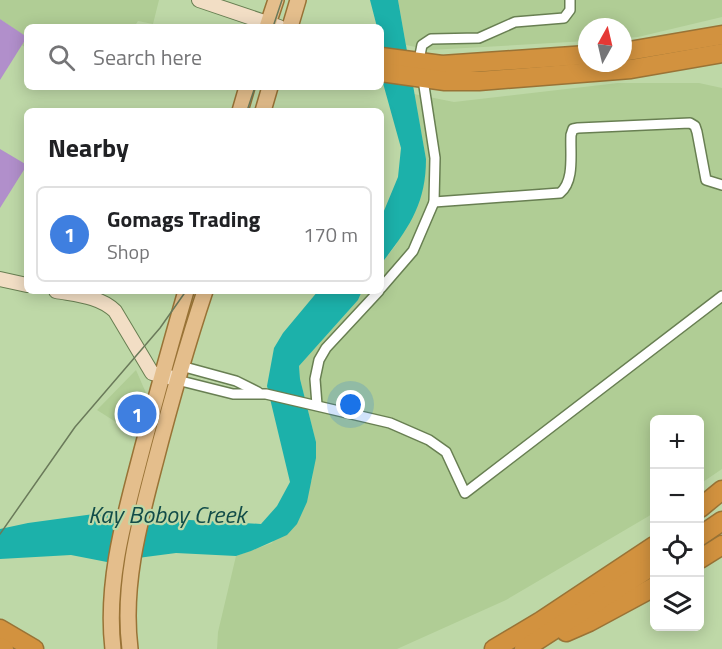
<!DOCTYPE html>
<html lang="en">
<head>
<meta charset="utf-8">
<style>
  :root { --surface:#fff; --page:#f2f2f2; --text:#202124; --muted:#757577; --line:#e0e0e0; --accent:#8139ac }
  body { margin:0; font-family:"Titillium Web",sans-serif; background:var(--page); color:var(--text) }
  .controls { position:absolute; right:18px; bottom:18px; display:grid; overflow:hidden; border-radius:9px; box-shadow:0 3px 15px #0003 }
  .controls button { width:54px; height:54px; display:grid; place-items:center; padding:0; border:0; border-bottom:2px solid var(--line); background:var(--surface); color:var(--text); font:30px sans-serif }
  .compass { position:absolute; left:578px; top:18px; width:54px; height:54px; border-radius:50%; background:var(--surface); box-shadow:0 3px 15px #0003; rotate:8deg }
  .you { position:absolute; left:351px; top:405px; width:21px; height:21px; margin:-15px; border:4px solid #fff; border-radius:50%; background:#1a73e8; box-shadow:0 0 0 9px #1a73e833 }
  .badge { display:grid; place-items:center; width:39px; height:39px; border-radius:50%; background:var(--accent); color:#fff; font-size:20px; font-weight:700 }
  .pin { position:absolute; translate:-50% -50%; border:3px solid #fff; box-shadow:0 2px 6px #0006 }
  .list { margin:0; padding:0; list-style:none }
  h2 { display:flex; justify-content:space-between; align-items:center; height:78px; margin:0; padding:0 24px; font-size:26px }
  h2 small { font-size:20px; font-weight:400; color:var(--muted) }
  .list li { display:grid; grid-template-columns:39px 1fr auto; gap:18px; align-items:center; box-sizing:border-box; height:96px; margin:0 12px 12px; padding:0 12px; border:2px solid var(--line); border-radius:9px }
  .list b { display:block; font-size:22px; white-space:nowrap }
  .list p { margin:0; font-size:20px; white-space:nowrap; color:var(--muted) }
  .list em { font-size:20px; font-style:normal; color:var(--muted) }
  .icon { flex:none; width:33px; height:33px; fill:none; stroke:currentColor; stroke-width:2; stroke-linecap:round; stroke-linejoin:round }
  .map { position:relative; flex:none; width:722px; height:649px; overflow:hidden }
  .search { position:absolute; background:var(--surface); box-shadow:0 3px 15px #0003; left:24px; top:24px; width:360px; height:66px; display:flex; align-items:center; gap:15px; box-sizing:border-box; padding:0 21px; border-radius:9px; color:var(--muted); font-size:22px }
  .panel { position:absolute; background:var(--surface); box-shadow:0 3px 15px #0003; left:24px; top:108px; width:360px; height:186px; border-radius:9px }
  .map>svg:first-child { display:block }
  .built { fill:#b0cd95 }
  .green { fill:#b18fcb }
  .water { fill:#1cb1aa }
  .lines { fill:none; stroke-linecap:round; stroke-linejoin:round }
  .street-casing { stroke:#687f52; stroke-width:12 }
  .secondary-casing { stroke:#687f52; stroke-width:16 }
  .primary-casing { stroke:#997336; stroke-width:18 }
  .highway-casing { stroke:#997336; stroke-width:21 }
  .street { stroke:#fff; stroke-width:9 }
  .secondary { stroke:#f2dec5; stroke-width:14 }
  .primary { stroke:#e4be8c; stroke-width:15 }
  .highway { stroke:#d2923f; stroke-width:18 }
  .tram { stroke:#6a7a5a; stroke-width:1.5 }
  .labels { text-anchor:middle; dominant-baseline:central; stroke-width:4.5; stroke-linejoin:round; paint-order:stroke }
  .water-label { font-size:24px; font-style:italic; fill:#124c49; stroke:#bed8a7 }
</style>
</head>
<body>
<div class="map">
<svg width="722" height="649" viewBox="0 0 722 649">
  <rect width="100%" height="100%" fill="#bed8a7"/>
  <!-- built -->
  <g class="built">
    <polygon points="0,0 159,0 153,24 138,21 134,27 27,27 27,49 22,45 26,37 0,19"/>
    <polygon points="398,0 722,0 722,17 638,37 623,38 623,27 587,27 587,41 430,50 406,45"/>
    <polygon points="618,83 699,83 722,88 722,469 700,484 700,420 654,420 654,513 506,600 397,649 217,649 218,632 236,556 272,543 312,480 316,442 300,379 299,366 358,300 362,291 381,291 381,264 396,245 426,159 414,94 454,102"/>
    <polygon points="136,370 146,393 119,424 97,410"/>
  </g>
  <!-- green -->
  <g class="green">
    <polygon points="0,19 27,37 0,80"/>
    <polygon points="0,149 27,165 0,208"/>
  </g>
  <!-- water -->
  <g class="water">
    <path d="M 370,0 L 398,0 L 426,159 C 426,205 408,229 381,264 L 381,218 L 398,177 L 401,148 L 381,76 L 381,27 L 377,27 Z"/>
    <polygon points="318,291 362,291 358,300 299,366 300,379 316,442 316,458 307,502 297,524 287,535 251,551 236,556 176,553 107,562 71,555 0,559 0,529 28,523 116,511 172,519 261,524 277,506 290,482 267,386 274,348 283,333"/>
  </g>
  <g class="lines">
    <defs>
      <g id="street">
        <polyline points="420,55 422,45 431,39 479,38 515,22 564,18 570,10 570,0"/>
        <path d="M 434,202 L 560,193 C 575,181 570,153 571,135 L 573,129 L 578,128 L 690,123 L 695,126 L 697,132 L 706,180 L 722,185"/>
        <polyline points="381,288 413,251 434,202 435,158 424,86"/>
        <polyline points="181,366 236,381 258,392"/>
        <polyline points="177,380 233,394 266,394 390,423 429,440 446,452 465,493 722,296"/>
        <polyline points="317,405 315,379 319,360 326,348 379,291"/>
      </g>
      <g id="secondary">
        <polyline points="199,0 279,27"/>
        <polyline points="0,279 27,285"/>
        <path d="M 56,291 C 77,295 99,296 115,311 L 152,373 L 173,378"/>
      </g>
      <g id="primary">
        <polyline points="267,27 276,0"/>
        <polyline points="290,27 298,0"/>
        <polyline points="240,111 247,87"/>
        <polyline points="263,111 270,87"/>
        <path d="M 113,649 C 105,580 126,512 143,446 C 157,394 171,343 186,291"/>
        <path d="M 130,649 C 122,586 139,524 155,463 C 170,405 186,348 205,291"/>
      </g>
      <g id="highway">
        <polyline points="623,52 722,35"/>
        <polyline points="381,57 442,65 587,55"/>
        <polyline points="381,72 445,81 479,81 631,69 722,53"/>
        <polyline points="700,508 722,490"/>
        <polyline points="700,536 722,521"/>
        <polyline points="700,559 722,545"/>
        <polyline points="0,629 34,649"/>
        <polyline points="566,632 589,622 654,587"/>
        <polyline points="0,647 4,649"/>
        <polyline points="494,649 541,621 654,546"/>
        <polyline points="524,649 654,565"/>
      </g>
    </defs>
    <!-- street casing -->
    <use href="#street" class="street-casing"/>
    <!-- secondary casing -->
    <use href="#secondary" class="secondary-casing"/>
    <!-- primary casing -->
    <use href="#primary" class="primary-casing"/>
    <!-- highway casing -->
    <use href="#highway" class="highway-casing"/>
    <!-- street -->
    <use href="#street" class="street"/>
    <!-- secondary -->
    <use href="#secondary" class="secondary"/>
    <!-- primary -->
    <use href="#primary" class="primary"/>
    <!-- highway -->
    <use href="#highway" class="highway"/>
    <!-- tram -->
    <g class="tram">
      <polyline points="273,27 282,0"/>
      <polyline points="247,111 255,87"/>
      <polyline points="0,534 75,427 160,328 186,291"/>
    </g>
  </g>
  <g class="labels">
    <!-- water labels -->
    <g class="water-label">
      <text x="167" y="514">Kay Boboy Creek</text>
    </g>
  </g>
</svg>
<div class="controls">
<button>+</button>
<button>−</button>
<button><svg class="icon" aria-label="locate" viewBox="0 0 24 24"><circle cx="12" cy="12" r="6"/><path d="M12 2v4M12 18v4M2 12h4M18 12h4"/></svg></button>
<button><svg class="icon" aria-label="layers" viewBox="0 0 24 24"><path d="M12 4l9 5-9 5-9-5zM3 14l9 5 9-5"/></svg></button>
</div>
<svg class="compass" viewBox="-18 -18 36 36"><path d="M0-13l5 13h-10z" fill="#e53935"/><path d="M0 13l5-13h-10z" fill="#757577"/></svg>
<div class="you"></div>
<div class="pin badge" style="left:137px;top:414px;background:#3f7fe0">1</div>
<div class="search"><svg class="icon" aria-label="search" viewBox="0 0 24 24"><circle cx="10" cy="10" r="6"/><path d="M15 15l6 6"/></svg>Search here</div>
<section class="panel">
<h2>Nearby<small></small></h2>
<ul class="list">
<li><span class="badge" style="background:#3f7fe0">1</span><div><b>Gomags Trading</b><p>Shop</p></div><em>170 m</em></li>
</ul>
</section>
</div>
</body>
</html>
